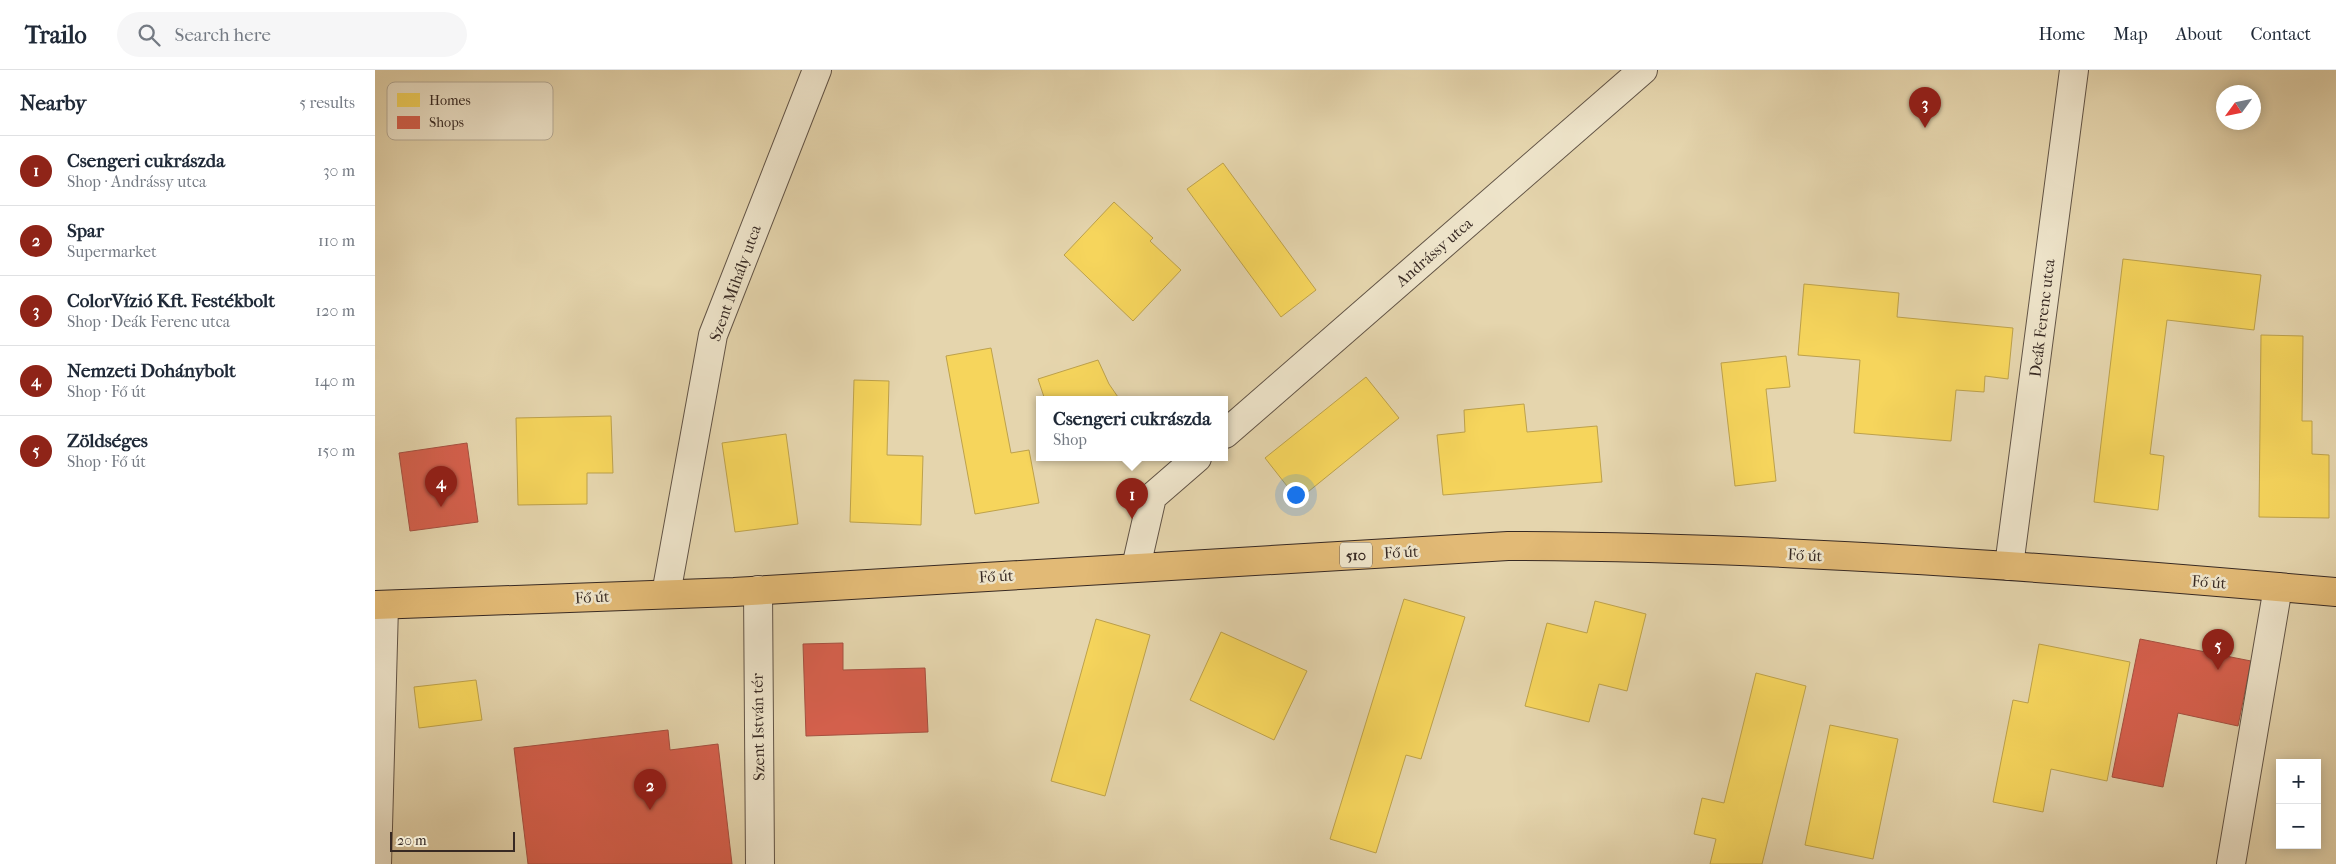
<!DOCTYPE html>
<html lang="en">
<head>
<meta charset="utf-8">
<style>
  :root { --surface:#fff; --page:#f6f6f7; --text:#1f2937; --muted:#747a83; --line:#e0e1e3; --accent:#8f2418 }
  body { margin:0; font-family:"IM FELL French Canon",serif; background:var(--page); color:var(--text) }
  .controls { position:absolute; right:15px; bottom:15px; display:grid; overflow:hidden; border-radius:0px; box-shadow:0 2px 12px #0003 }
  .controls button { width:45px; height:45px; display:grid; place-items:center; padding:0; border:0; border-bottom:1px solid var(--line); background:var(--surface); color:var(--text); font:25px sans-serif }
  .compass { position:absolute; left:1841px; top:15px; width:45px; height:45px; border-radius:50%; background:var(--surface); box-shadow:0 2px 12px #0003; rotate:237deg }
  .scale { position:absolute; left:15px; bottom:12px; width:125px; box-sizing:border-box; padding-left:5px; border:2px solid #372923; border-top:0; font-size:14px; line-height:18px; white-space:nowrap; color:#372923; -webkit-text-stroke:4px #eee4ca; paint-order:stroke }
  .you { position:absolute; left:920px; top:424px; width:18px; height:18px; margin:-12px; border:4px solid #fff; border-radius:50%; background:#1a73e8; box-shadow:0 0 0 8px #1a73e833 }
  .badge { display:grid; place-items:center; width:32px; height:32px; border-radius:50%; background:var(--accent); color:#fff; font-size:16px; font-weight:700 }
  .pin { position:absolute; translate:-50% -41px; filter:drop-shadow(0 1px 2px #0008) }
  .pin::after { content:''; position:absolute; top:26px; width:18px; height:15px; background:inherit; clip-path:polygon(0 0,100% 0,50% 100%) }
  .popup { position:absolute; left:661px; top:326px; width:192px; height:65px; box-sizing:border-box; display:grid; place-content:center; border-radius:0px; background:var(--surface); filter:drop-shadow(0 1px 4px #0005); font-size:16px; white-space:nowrap; color:var(--muted) }
  .popup b { font-size:19px; color:var(--text) }
  .popup::after { content:''; position:absolute; left:50%; top:100%; margin-left:-10px; border:10px solid transparent; border-top-color:var(--surface) }
  .list { margin:0; padding:0; list-style:none }
  h2 { display:flex; justify-content:space-between; align-items:center; height:65px; margin:0; padding:0 20px; font-size:21px }
  h2 small { font-size:16px; font-weight:400; color:var(--muted) }
  .list li { display:grid; grid-template-columns:32px 1fr auto; gap:15px; align-items:center; box-sizing:border-box; height:70px; padding:0 20px; border-top:1px solid var(--line) }
  .list b { display:block; font-size:19px; white-space:nowrap }
  .list p { margin:0; font-size:16px; white-space:nowrap; color:var(--muted) }
  .list em { font-size:16px; font-style:normal; color:var(--muted) }
  .icon { flex:none; width:28px; height:28px; fill:none; stroke:currentColor; stroke-width:2; stroke-linecap:round; stroke-linejoin:round }
  .map { position:relative; flex:none; width:1961px; height:794px; overflow:hidden }
  header { display:flex; align-items:center; gap:30px; box-sizing:border-box; height:70px; padding:0 25px; background:var(--surface); border-bottom:1px solid var(--line) }
  header strong { font-size:24px }
  nav { display:flex; gap:28px; margin-inline-start:auto; font-size:18px }
  .search { width:350px; height:45px; background:var(--page); display:flex; align-items:center; gap:12px; box-sizing:border-box; padding:0 18px; border-radius:28px; color:var(--muted); font-size:19px }
  main { display:flex }
  aside { flex:1; background:var(--surface) }
  .map>svg:first-child { display:block }
  .homes { fill:#f6d55c; stroke:#bda14b }
  .shops { fill:#d6604d; stroke:#a65040 }
  .lines { fill:none; stroke-linecap:round; stroke-linejoin:round }
  .minor-casing { stroke:#625446; stroke-width:30 }
  .primary-casing { stroke:#372923; stroke-width:30 }
  .minor { stroke:#eee4ca; stroke-width:28 }
  .primary { stroke:#e2ba76; stroke-width:28 }
  .labels { text-anchor:middle; dominant-baseline:central; stroke-width:5; stroke-linejoin:round; paint-order:stroke }
  .shield { fill:#eee4ca; stroke:#6e6155; stroke-width:1 }
  .shield-label { font-size:15px; font-weight:bold; fill:#372923 }
  .street-label { font-size:16px; fill:#372923; stroke:#eee4ca }
  .key { fill:#eee4ca; stroke:#b7ac98; stroke-width:1 }
  .key-label { font-size:14px; fill:#372923 }
</style>
</head>
<body>
<header>
<strong>Trailo</strong>
<div class="search"><svg class="icon" aria-label="search" viewBox="0 0 24 24"><circle cx="10" cy="10" r="6"/><path d="M15 15l6 6"/></svg>Search here</div>
<nav><a>Home</a><a>Map</a><a>About</a><a>Contact</a></nav>
</header>
<main>
<aside>
<h2>Nearby<small>5 results</small></h2>
<ul class="list">
<li><span class="badge">1</span><div><b>Csengeri cukrászda</b><p>Shop · Andrássy utca</p></div><em>30 m</em></li>
<li><span class="badge">2</span><div><b>Spar</b><p>Supermarket</p></div><em>110 m</em></li>
<li><span class="badge">3</span><div><b>ColorVízió Kft. Festékbolt</b><p>Shop · Deák Ferenc utca</p></div><em>120 m</em></li>
<li><span class="badge">4</span><div><b>Nemzeti Dohánybolt</b><p>Shop · Fő út</p></div><em>140 m</em></li>
<li><span class="badge">5</span><div><b>Zöldséges</b><p>Shop · Fő út</p></div><em>150 m</em></li>
</ul>
</aside>
<div class="map">
<svg width="1961" height="794" viewBox="0 0 1961 794">
  <rect width="100%" height="100%" fill="#e5d5ad"/>
  <filter id="stains"><feTurbulence type="fractalNoise" baseFrequency=".004" numOctaves="4"/><feColorMatrix values="0 0 0 0 .2 0 0 0 0 .09 0 0 0 0 .02 0 0 0 .5 -.17"/></filter>
  <radialGradient id="worn" r=".72"><stop offset=".6" stop-color="#630" stop-opacity="0"/><stop offset="1" stop-color="#630" stop-opacity=".3"/></radialGradient>
  <!-- homes -->
  <g class="homes">
    <polygon points="848,93 941,220 906,247 812,119"/>
    <polygon points="739,132 778,168 775,171 806,200 758,251 689,185"/>
    <polygon points="1748,189 1886,205 1879,260 1792,250 1775,384 1789,386 1783,440 1719,432"/>
    <polygon points="1429,214 1524,223 1522,247 1638,258 1633,309 1610,306 1609,322 1581,320 1576,371 1479,363 1485,290 1423,285"/>
    <polygon points="1886,265 1928,266 1927,351 1937,351 1937,384 1954,385 1954,448 1884,447"/>
    <polygon points="616,278 636,383 654,380 664,433 600,444 571,286"/>
    <polygon points="1411,286 1415,317 1391,319 1401,411 1360,416 1346,293"/>
    <polygon points="723,290 734,314 745,330 670,330 663,309"/>
    <polygon points="991,307 1024,348 923,430 890,388"/>
    <polygon points="479,310 514,311 512,385 548,386 546,455 475,452"/>
    <polygon points="1149,334 1152,362 1222,356 1227,412 1068,425 1062,365 1090,362 1089,340"/>
    <polygon points="236,346 238,403 212,403 212,434 143,435 141,348"/>
    <polygon points="411,364 423,454 360,462 347,373"/>
    <polygon points="1029,529 1090,547 1046,689 1031,685 1001,783 955,769"/>
    <polygon points="1220,531 1271,544 1252,621 1224,614 1214,652 1150,636 1172,553 1212,563"/>
    <polygon points="721,549 775,565 730,726 676,711"/>
    <polygon points="846,562 932,601 899,670 815,630"/>
    <polygon points="1664,574 1755,592 1732,711 1676,699 1668,742 1618,732 1638,630 1653,633"/>
    <polygon points="1381,603 1431,616 1387,794 1335,794 1341,769 1319,764 1327,728 1349,733"/>
    <polygon points="101,610 107,650 44,658 39,617"/>
    <polygon points="1455,655 1523,669 1498,789 1430,775"/>
  </g>
  <!-- shops -->
  <g class="shops">
    <polygon points="92,373 103,452 35,461 24,383"/>
    <polygon points="1765,569 1876,591 1863,656 1803,643 1788,717 1737,707"/>
    <polygon points="468,573 468,600 550,598 553,662 431,666 428,574"/>
    <polygon points="293,660 295,680 343,674 357,794 153,794 139,678"/>
  </g>
  <g class="lines">
    <defs>
      <g id="minor">
        <polyline points="850,364 1268,0"/>
        <polyline points="1634,496 1699,0"/>
        <polyline points="761,497 777,427 822,388"/>
        <polyline points="383,520 385,794"/>
        <polyline points="291,524 338,265 442,0"/>
        <polyline points="2,794 9,536"/>
        <polyline points="1856,794 1903,517"/>
      </g>
      <path id="primary" d="M 0,535 L 359,522 L 1133,476 C 1410,477 1686,498 1961,522"/>
    </defs>
    <!-- minor casing -->
    <use href="#minor" class="minor-casing"/>
    <!-- primary casing -->
    <use href="#primary" class="primary-casing"/>
    <!-- minor -->
    <use href="#minor" class="minor"/>
    <!-- primary -->
    <use href="#primary" class="primary"/>
  </g>
  <g class="labels">
    <!-- shield labels -->
    <rect class="shield" x="965" y="472.5" width="32" height="25" rx="4"/>
    <g class="shield-label">
      <text x="981" y="485">510</text>
    </g>
    <!-- street labels -->
    <g class="street-label">
      <text transform="translate(1059 182) rotate(-41)">Andrássy utca</text>
      <text transform="translate(360 213) rotate(-70)">Szent Mihály utca</text>
      <text transform="translate(1667 248) rotate(-83)">Deák Ferenc utca</text>
      <text transform="translate(1026 482) rotate(-3)">Fő út</text>
      <text transform="translate(1430 485) rotate(3)">Fő út</text>
      <text transform="translate(621 506) rotate(-3)">Fő út</text>
      <text transform="translate(1834 512) rotate(4)">Fő út</text>
      <text transform="translate(217 527) rotate(-3)">Fő út</text>
      <text transform="translate(383 657) rotate(-91)">Szent István tér</text>
    </g>
  </g>
  <!-- legend -->
  <rect x="12" y="12" width="166" height="58" rx="8" class="key"/>
  <rect x="22" y="23" width="23" height="14" fill="#f6d55c"/>
  <rect x="22" y="46" width="23" height="13" fill="#d6604d"/>
  <g class="key-label">
    <text x="54" y="35">Homes</text>
    <text x="54" y="57">Shops</text>
  </g>
  <rect width="100%" height="100%" filter="url(#stains)"/>
  <rect width="100%" height="100%" fill="url(#worn)"/>
</svg>
<div class="controls">
<button>+</button>
<button>−</button>
</div>
<svg class="compass" viewBox="-18 -18 36 36"><path d="M0-13l5 13h-10z" fill="#e53935"/><path d="M0 13l5-13h-10z" fill="#747a83"/></svg>
<div class="scale">20 m</div>
<div class="you"></div>
<div class="pin badge" style="left:757px;top:449px">1</div>
<div class="popup"><b>Csengeri cukrászda</b>Shop</div>
<div class="pin badge" style="left:275px;top:740px">2</div>
<div class="pin badge" style="left:1550px;top:58px">3</div>
<div class="pin badge" style="left:66px;top:437px">4</div>
<div class="pin badge" style="left:1843px;top:600px">5</div>
</div>
</main>
</body>
</html>
